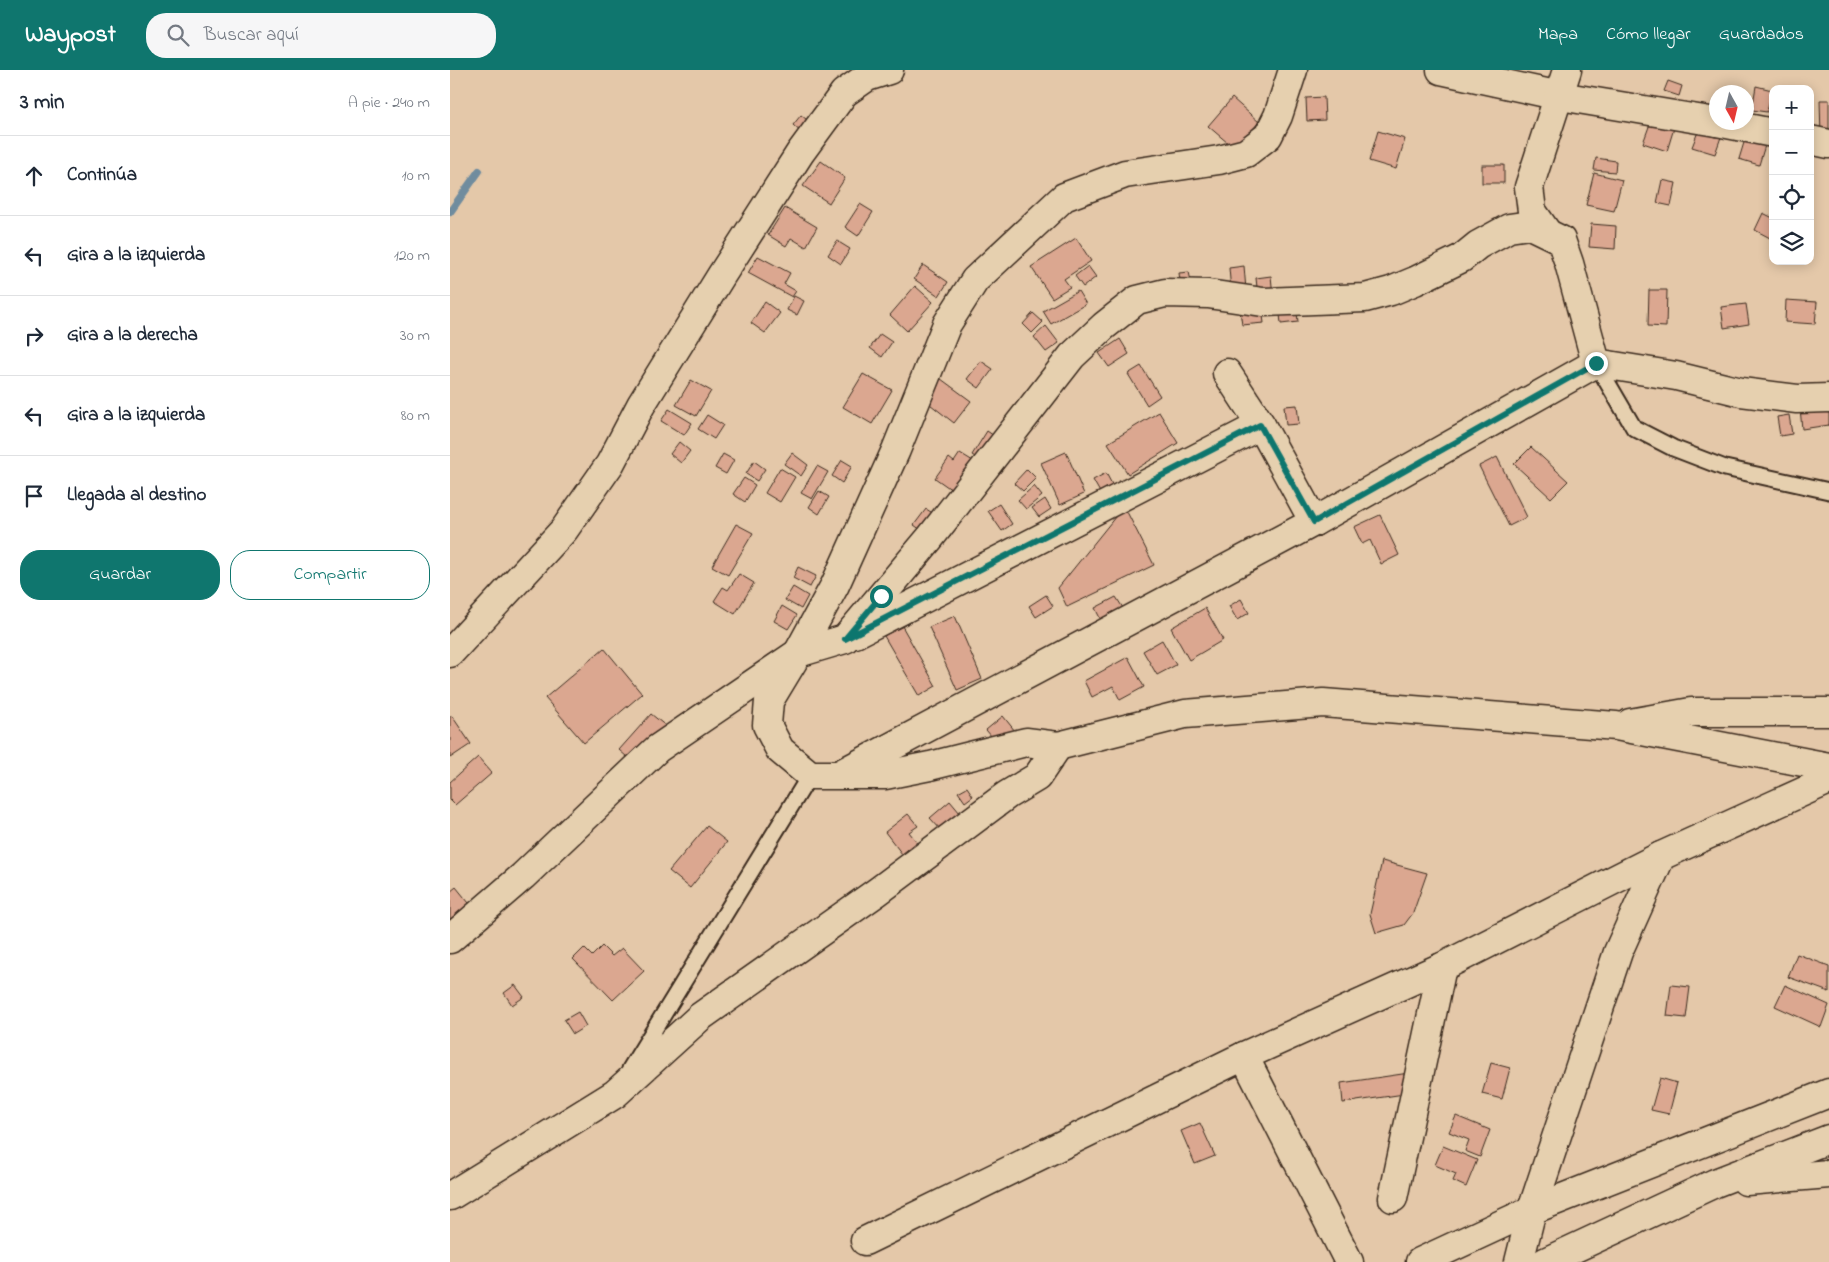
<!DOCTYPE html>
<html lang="es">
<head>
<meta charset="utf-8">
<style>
  :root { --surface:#fff; --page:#f6f6f7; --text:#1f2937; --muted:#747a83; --line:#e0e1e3; --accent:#0f766e }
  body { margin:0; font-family:"Indie Flower",sans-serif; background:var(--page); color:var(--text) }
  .controls { position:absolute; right:15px; top:15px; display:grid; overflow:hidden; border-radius:10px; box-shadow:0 2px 12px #0003 }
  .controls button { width:45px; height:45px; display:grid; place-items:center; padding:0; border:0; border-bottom:1px solid var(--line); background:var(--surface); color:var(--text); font:25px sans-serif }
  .compass { position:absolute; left:1259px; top:15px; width:45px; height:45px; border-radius:50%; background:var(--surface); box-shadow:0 2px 12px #0003; rotate:172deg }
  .stop { position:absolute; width:15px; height:15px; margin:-11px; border:4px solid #0f766e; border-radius:50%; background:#fff }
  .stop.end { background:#0f766e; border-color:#fff; box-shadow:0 1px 5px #0008 }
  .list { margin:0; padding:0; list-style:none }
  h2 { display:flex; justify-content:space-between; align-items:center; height:65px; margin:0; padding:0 20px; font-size:21px }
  h2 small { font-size:16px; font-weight:400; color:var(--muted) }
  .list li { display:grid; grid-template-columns:32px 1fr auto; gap:15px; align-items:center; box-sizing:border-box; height:80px; padding:0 20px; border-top:1px solid var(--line) }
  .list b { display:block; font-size:19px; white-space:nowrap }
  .list em { font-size:16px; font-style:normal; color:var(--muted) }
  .actions { display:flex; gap:10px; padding:15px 20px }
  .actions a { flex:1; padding:11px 0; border:1px solid var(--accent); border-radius:20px; text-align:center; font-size:18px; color:var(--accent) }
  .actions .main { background:var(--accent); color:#fff }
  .icon { flex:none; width:28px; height:28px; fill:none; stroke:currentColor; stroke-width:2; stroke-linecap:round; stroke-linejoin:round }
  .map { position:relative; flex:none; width:1379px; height:1192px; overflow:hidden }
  header { display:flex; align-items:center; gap:30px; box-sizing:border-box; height:70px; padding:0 25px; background:var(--accent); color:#fff }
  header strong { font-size:24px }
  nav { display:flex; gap:28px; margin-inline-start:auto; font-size:18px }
  .search { width:350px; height:45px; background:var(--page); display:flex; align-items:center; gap:12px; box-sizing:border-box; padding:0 18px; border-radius:20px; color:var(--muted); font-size:19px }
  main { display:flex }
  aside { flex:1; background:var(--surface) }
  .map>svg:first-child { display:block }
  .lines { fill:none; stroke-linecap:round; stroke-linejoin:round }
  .stream { stroke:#708c9e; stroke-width:8 }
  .building { fill:#dba790; stroke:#3b2a1e }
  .service-casing { stroke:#3b2a1e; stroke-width:19 }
  .minor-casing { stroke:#3b2a1e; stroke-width:31 }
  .service { stroke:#e6d0af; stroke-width:15 }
  .minor { stroke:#e6d0af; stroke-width:28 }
  .route { stroke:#0f766e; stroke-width:6 }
</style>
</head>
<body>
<header>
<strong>Waypost</strong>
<div class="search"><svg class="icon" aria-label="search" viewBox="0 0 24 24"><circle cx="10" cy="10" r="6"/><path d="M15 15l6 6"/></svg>Buscar aquí</div>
<nav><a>Mapa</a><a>Cómo llegar</a><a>Guardados</a></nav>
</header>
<main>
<aside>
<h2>3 min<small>A pie · 240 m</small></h2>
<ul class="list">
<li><svg class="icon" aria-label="ahead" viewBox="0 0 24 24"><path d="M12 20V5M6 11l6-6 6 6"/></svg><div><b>Continúa</b></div><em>10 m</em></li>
<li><svg class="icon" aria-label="left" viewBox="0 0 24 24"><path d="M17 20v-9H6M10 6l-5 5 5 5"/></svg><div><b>Gira a la izquierda</b></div><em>120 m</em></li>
<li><svg class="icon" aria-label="right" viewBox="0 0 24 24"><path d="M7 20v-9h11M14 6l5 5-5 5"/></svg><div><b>Gira a la derecha</b></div><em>30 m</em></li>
<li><svg class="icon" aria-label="left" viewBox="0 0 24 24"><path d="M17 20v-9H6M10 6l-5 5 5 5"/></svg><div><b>Gira a la izquierda</b></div><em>80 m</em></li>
<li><svg class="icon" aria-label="arrive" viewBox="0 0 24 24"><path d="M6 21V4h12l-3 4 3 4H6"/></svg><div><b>Llegada al destino</b></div></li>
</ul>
<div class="actions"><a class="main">Guardar</a><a>Compartir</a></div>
</aside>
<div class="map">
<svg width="1379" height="1192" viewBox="0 0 1379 1192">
  <rect width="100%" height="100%" fill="#e4c8a9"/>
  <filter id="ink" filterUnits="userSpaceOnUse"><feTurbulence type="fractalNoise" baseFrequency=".02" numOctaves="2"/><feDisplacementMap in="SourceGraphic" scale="10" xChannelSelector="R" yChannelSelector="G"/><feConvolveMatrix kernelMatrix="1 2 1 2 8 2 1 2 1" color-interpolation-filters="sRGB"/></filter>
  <g filter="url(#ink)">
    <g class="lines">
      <!-- stream -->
      <polyline class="stream" points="0,142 29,101"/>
    </g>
    <!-- building -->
    <g class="building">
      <polygon points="1218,11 1232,16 1229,26 1214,21"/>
      <polygon points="1306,16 1322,20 1317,42 1302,40"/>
      <polygon points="874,27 875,50 857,51 856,28"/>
      <polygon points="782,28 809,52 785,79 758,56"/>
      <polygon points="1370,30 1379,30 1379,68 1371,68"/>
      <polygon points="351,45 362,54 353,64 343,55"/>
      <polygon points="1201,51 1224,58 1217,81 1193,73"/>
      <polygon points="1249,59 1271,67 1265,84 1242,77"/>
      <polygon points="928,61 955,69 946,99 919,91"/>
      <polygon points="1296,66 1316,72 1309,95 1289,89"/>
      <polygon points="1146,88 1166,91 1165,102 1144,100"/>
      <polygon points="371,91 395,108 379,133 353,116"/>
      <rect x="1032" y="95" width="22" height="18"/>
      <polygon points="1144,103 1172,110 1164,141 1136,135"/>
      <polygon points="1212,110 1226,113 1221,136 1207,133"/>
      <polygon points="410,134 423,142 408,166 395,157"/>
      <polygon points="335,138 367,157 356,177 341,168 336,176 318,165"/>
      <polygon points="1313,143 1323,148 1323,162 1320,168 1305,160"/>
      <polygon points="1141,154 1166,156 1165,179 1139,177"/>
      <polygon points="626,168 641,191 614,209 620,217 602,228 581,197"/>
      <polygon points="387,171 400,179 391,194 378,185"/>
      <polygon points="308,186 340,203 334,214 346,221 342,227 298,203"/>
      <polygon points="473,195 498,212 489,226 464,209"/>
      <polygon points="638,196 646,207 633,217 625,206"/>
      <polygon points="794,196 796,220 781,221 779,198"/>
      <polygon points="739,202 742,216 731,218 729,203"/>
      <polygon points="821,206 823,226 808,227 806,208"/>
      <polygon points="465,216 483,232 457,261 440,245"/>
      <polygon points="1199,220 1217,220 1216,257 1198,256"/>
      <polygon points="628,221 636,234 601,254 593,241"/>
      <polygon points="344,226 354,231 347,245 337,240"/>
      <polygon points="1336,230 1367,232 1365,254 1335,252"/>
      <polygon points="315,232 330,243 315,263 301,253"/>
      <polygon points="846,232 848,252 831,254 829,234"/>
      <polygon points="1296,234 1299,254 1274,258 1271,237"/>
      <polygon points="812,238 814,253 792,255 790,241"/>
      <polygon points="583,243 593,252 582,263 573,254"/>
      <polygon points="596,256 609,273 596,282 584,267"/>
      <polygon points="430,264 442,272 432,287 420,278"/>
      <polygon points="670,269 679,284 659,297 649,283"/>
      <polygon points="531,291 543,299 529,318 517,309"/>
      <polygon points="691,296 710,326 697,335 678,304"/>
      <polygon points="413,304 442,320 422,354 393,337"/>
      <polygon points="487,306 521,331 504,353 471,327"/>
      <polygon points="241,310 261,321 246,346 226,335"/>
      <polygon points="1379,334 1379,355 1352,359 1350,338"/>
      <polygon points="847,335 849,354 836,355 834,336"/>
      <polygon points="219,339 242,353 234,365 211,351"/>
      <polygon points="709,342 728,373 678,404 658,373"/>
      <polygon points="257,345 273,355 264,369 248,359"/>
      <polygon points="1339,345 1342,364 1330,366 1327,347"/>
      <polygon points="537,361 550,370 535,393 522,385"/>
      <polygon points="229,372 240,381 231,393 220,384"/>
      <polygon points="1081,377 1118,411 1101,428 1064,394"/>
      <polygon points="616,382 634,424 610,435 591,393"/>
      <polygon points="342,383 358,395 351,406 334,394"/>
      <polygon points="510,383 523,391 502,420 485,408 499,388 504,392"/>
      <polygon points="273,384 284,390 276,404 265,398"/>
      <polygon points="1047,387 1077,447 1059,456 1029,396"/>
      <polygon points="392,390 402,396 392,413 382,406"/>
      <polygon points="304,391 315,399 307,411 296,404"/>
      <polygon points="367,396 378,402 362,429 351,423"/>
      <polygon points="330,398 345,407 330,432 315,423"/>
      <polygon points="577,399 586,408 573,421 564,413"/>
      <polygon points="656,403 665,420 652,426 643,410"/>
      <polygon points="294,408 305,415 295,432 283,424"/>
      <polygon points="584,416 592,426 576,439 568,430"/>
      <polygon points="369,421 379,427 369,444 359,437"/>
      <polygon points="595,429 601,439 589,447 582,438"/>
      <polygon points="549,434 562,454 552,461 538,441"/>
      <polygon points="674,436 704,495 617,537 608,518"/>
      <polygon points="476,439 486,445 474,462 464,455"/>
      <polygon points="930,445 949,485 931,494 920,470 912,474 904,457"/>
      <polygon points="286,454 303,463 278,505 262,496"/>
      <polygon points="348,497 366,506 360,517 343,508"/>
      <polygon points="289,504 304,513 285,544 264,531 273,517 278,520"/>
      <polygon points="343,517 358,526 351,539 335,530"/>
      <polygon points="596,525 603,536 586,547 579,536"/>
      <polygon points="666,527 673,538 651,550 645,538"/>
      <polygon points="791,529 799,543 787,550 779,536"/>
      <polygon points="332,536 347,545 338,559 324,551"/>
      <polygon points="755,538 773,570 739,590 721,558"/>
      <polygon points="505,546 532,609 507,620 479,557"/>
      <polygon points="452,556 486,616 469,626 434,566"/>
      <polygon points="712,570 726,595 707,605 693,581"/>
      <polygon points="154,578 192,624 134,673 95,628"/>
      <polygon points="678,587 694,617 670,630 663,616 642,627 634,611"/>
      <polygon points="201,644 217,657 185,694 169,680"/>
      <polygon points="2,646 21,674 0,688 0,647"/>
      <polygon points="553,646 565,661 548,674 536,660"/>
      <polygon points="28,687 42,703 5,735 0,730 0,712"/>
      <polygon points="517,717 523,726 515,732 508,722"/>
      <polygon points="500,731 510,743 491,760 480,748"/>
      <polygon points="458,744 468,756 459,762 467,772 452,784 435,762"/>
      <polygon points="257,756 277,772 240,818 219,801"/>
      <polygon points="932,791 977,803 963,843 954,855 926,863 920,844"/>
      <polygon points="6,817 23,838 0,856 0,822"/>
      <polygon points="152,876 162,886 172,878 194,901 163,930 123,889 134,878 142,886"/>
      <polygon points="1347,884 1379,896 1379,922 1338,907"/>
      <polygon points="65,915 74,927 62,935 54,923"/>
      <polygon points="1221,915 1240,917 1236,948 1217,946"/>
      <polygon points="1335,915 1379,935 1371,957 1325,936"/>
      <polygon points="128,942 136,956 123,964 114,950"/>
      <polygon points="1041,993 1060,998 1052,1029 1032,1024"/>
      <polygon points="966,1002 961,1023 893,1033 891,1013"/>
      <polygon points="1210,1008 1227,1013 1219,1044 1201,1040"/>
      <polygon points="1006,1046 1040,1060 1030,1087 1015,1081 1019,1070 999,1062"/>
      <polygon points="750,1053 765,1086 745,1094 731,1061"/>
      <polygon points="993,1076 1027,1090 1016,1117 1003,1111 1006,1104 985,1095"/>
    </g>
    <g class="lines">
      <defs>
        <g id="service">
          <polyline points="1146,293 1184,358 1223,378 1275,398 1379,421"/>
          <polyline points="180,999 360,705"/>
        </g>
        <g id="minor">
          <polyline points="991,0 1110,26 1266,52"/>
          <polyline points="1267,52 1323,63"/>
          <polyline points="1360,70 1379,74"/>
          <polyline points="1096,161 1082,141 1079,117 1117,0"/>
          <polyline points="777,303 811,355 864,452"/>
          <polyline points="405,564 811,355"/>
          <polyline points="0,583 114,460 160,394 191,335 271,206 350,83 394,23 417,7 439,0"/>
          <polyline points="1180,653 1241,642 1379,642"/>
          <polyline points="608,676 735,644 873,633 1166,656 1379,697"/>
          <polyline points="392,703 864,452 1146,293"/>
          <polyline points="0,869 73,806 207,679 348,583 395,569 480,468 622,286 654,256 687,230 715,223 758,224 813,232 915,228 941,221 965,211 1012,188 1028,175 1059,158 1080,155 1111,170 1119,193 1146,293 1226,306 1291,322 1347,329 1379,328"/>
          <polyline points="794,986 899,1192"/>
          <polyline points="1296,1111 1379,1104"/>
          <polyline points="0,1126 165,1024 250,947 427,822 557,725 587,707 608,676 576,672 480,696 435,705 360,705 330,680 317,655 319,631 348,583 385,515 446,380 497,254 525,210 614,127 675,104 769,90 796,83 818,66 828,46 843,0"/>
          <polyline points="943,1128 992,897"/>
          <polyline points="415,1171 794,986 992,897 1211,786"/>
          <polyline points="970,1192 1082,1140 1379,1023"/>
          <polyline points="1069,1192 1082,1140 1168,882 1211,786 1379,710"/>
          <polyline points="1095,1192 1265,1113 1379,1069"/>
        </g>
      </defs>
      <!-- service casing -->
      <use href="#service" class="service-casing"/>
      <!-- minor casing -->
      <use href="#minor" class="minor-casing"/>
      <!-- service -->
      <use href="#service" class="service"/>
      <!-- minor -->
      <use href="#minor" class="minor"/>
    </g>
  </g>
  <g class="lines" filter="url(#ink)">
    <!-- route -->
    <polyline class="route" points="431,526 395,569 810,355 864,452 1146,293"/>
  </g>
</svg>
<div class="controls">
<button>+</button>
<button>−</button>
<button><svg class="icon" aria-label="locate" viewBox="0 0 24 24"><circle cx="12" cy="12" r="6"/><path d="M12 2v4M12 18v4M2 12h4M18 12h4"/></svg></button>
<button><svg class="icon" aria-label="layers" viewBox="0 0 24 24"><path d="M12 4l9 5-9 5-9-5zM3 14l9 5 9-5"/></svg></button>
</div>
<svg class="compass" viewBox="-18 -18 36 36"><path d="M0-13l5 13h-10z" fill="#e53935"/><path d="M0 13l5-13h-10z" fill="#747a83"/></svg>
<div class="stop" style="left:431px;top:526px"></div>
<div class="stop end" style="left:1146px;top:293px"></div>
</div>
</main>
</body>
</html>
